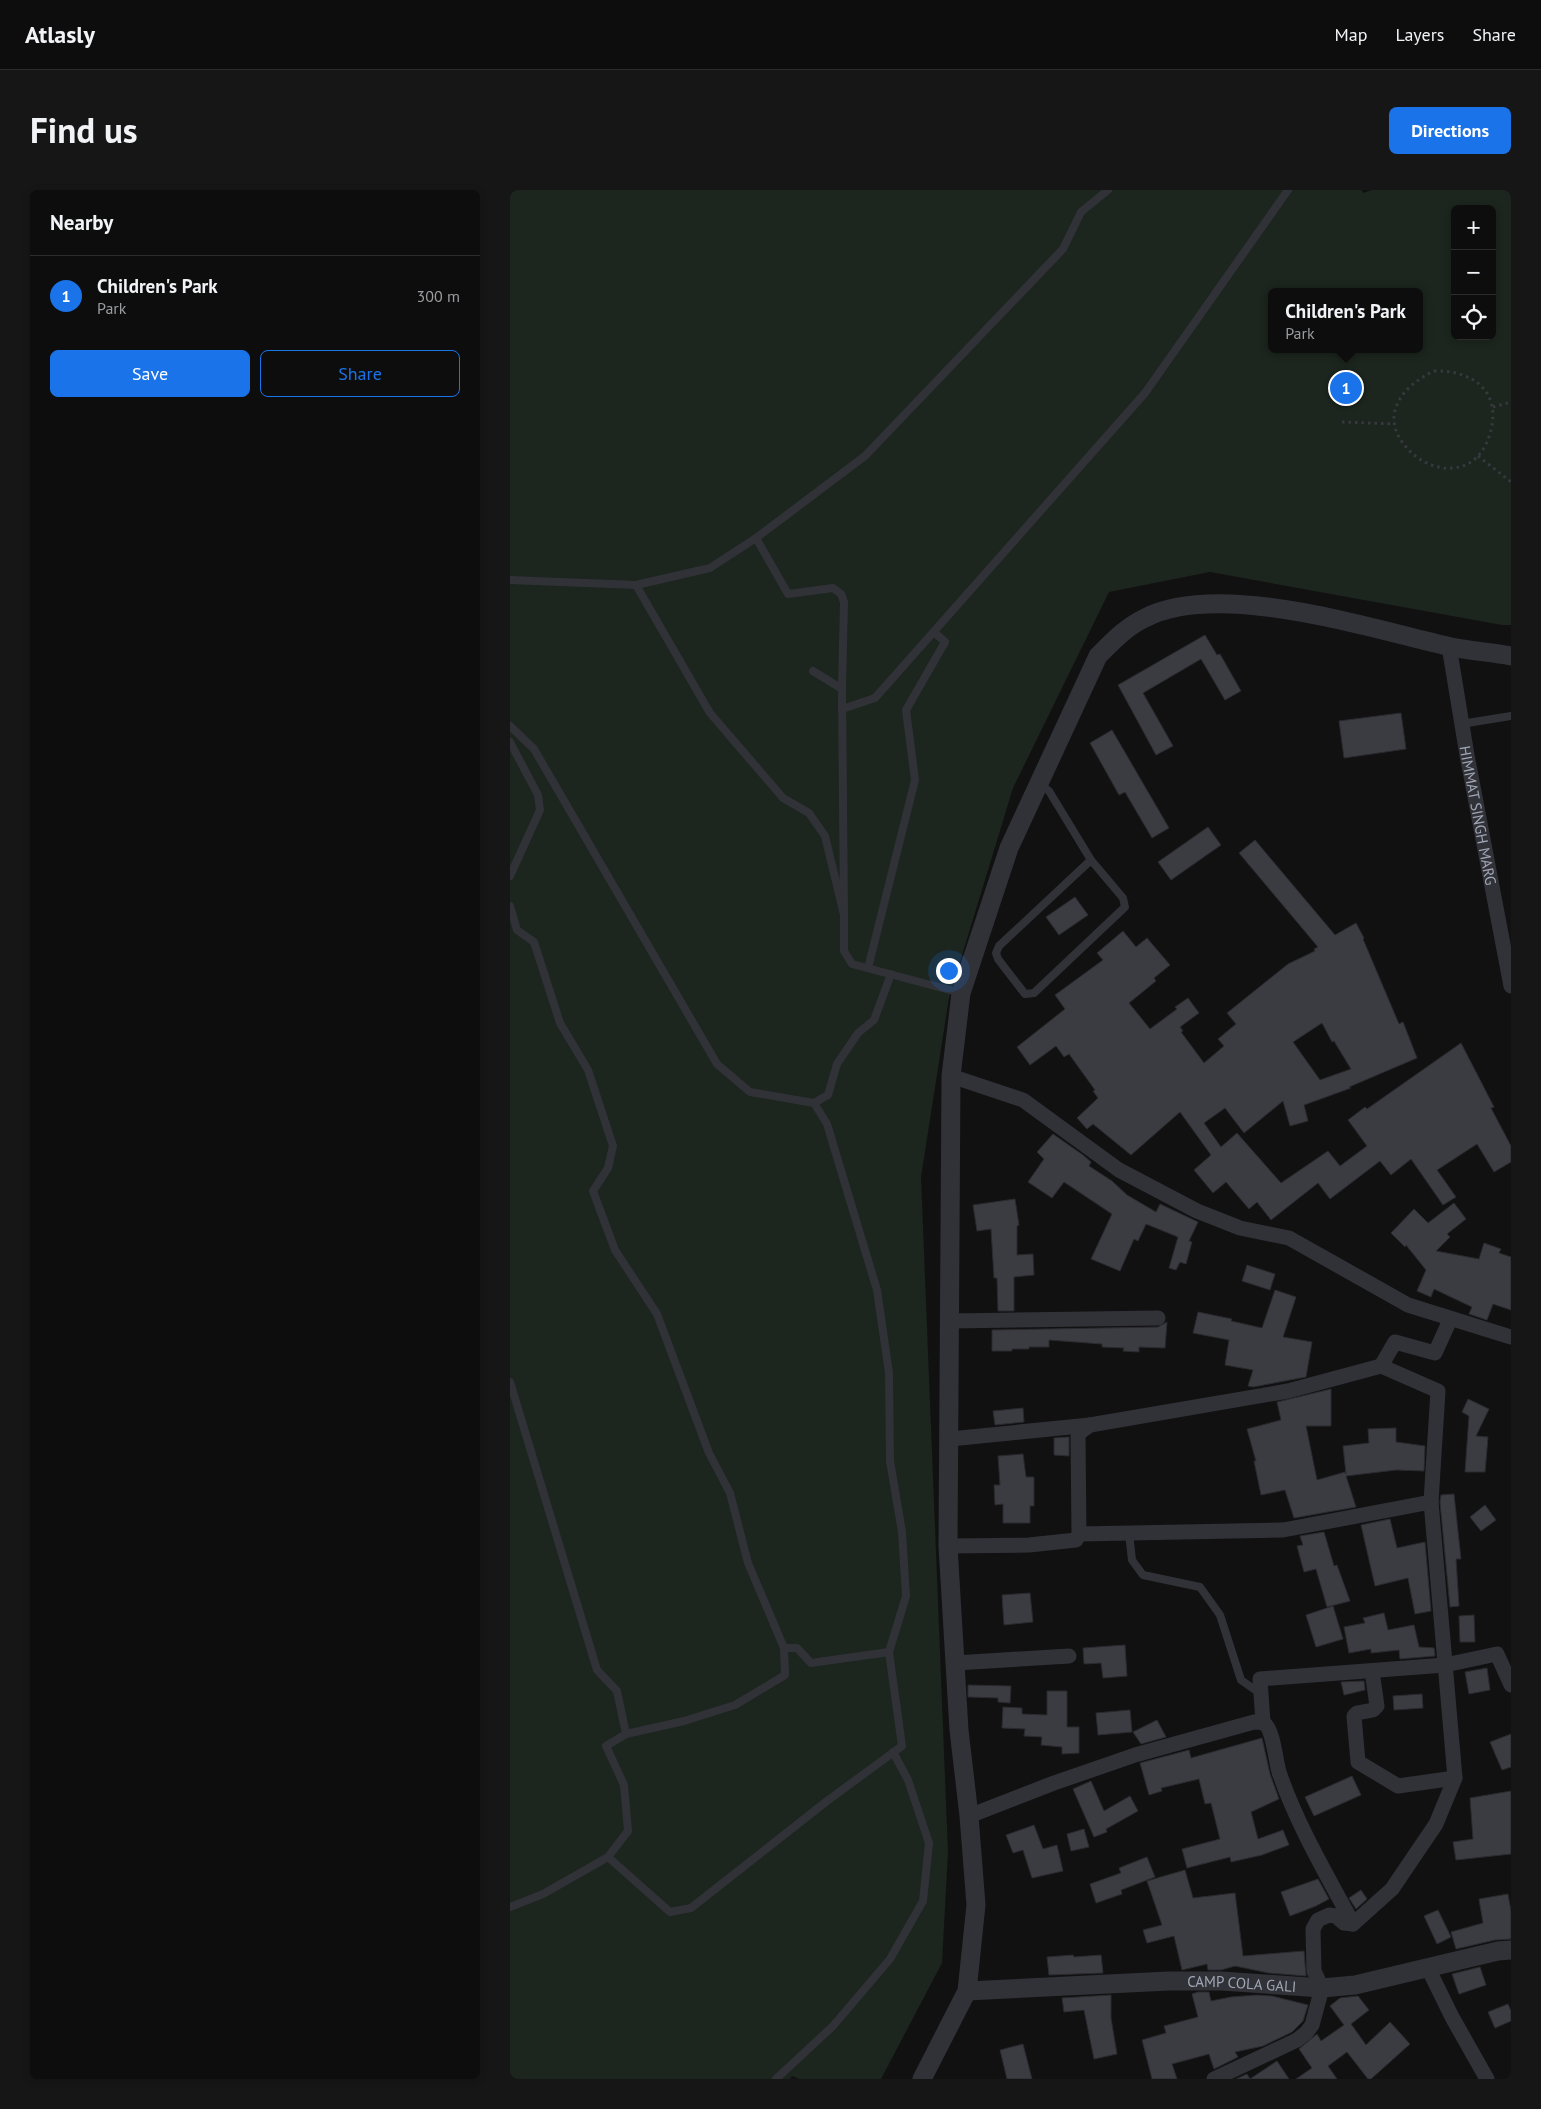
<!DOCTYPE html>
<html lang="en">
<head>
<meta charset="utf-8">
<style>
  :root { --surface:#0d0d0e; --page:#161617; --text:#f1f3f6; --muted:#9a9c9e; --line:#2d2d2e; --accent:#1a73e8 }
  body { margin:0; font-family:"PT Sans",sans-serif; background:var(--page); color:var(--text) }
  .controls { position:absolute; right:15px; top:15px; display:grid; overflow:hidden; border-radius:8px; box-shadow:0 2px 8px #0003 }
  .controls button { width:45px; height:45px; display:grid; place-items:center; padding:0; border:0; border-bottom:1px solid var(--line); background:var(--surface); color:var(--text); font:25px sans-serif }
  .you { position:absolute; left:438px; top:780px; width:18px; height:18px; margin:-12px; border:4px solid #fff; border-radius:50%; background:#1a73e8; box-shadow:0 0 0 8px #1a73e833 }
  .badge { display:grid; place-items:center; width:32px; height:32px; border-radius:50%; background:var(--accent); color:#fff; font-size:16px; font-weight:700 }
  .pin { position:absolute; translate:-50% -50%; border:2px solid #fff; box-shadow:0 1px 5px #0006 }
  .popup { position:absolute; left:758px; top:98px; width:155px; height:65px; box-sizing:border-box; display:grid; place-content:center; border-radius:8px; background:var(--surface); filter:drop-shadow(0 1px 4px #0005); font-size:16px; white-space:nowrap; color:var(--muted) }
  .popup b { font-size:19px; color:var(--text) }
  .popup::after { content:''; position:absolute; left:50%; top:100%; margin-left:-10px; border:10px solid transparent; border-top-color:var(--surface) }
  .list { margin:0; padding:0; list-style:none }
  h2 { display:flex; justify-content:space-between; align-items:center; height:65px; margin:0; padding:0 20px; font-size:21px }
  h2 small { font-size:16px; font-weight:400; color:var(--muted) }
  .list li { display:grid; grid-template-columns:32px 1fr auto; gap:15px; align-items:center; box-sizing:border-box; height:80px; padding:0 20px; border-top:1px solid var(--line) }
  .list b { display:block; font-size:19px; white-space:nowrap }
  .list p { margin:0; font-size:16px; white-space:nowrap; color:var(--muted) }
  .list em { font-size:16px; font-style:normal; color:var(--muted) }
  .actions { display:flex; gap:10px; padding:15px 20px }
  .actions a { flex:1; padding:11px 0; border:1px solid var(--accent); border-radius:8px; text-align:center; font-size:18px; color:var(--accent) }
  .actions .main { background:var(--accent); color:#fff }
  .icon { flex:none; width:28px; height:28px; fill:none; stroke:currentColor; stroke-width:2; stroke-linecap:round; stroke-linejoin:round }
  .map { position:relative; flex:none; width:1001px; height:1889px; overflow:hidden; border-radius:8px }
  header { display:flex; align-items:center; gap:30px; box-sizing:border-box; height:70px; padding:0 25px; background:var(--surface); border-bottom:1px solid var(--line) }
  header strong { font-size:24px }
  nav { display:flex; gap:28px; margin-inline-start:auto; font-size:18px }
  .intro { display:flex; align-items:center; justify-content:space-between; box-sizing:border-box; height:120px; padding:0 30px }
  h1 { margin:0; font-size:35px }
  .button { padding:12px 22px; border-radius:8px; background:var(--accent); color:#fff; font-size:18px; font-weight:700 }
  main { display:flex; gap:30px; padding:0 30px }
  aside { flex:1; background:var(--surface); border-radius:8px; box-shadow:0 2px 8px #0003 }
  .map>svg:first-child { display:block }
  .green { fill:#1c251e; fill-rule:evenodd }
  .building { fill:#3b3c42; stroke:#2a2a2f; fill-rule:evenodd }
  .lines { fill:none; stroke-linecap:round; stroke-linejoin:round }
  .path { stroke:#37393f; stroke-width:3; stroke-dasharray:2.5 4; stroke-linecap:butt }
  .service { stroke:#313238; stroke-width:8 }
  .minor { stroke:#313238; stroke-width:15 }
  .tertiary { stroke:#313238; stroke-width:19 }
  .labels { text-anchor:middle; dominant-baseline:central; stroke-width:4; stroke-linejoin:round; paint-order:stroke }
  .street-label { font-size:15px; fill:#a0a6b5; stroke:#0c0c0d }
</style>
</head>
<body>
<header>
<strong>Atlasly</strong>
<nav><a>Map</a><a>Layers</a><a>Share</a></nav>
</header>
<div class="intro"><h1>Find us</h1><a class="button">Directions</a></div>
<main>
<aside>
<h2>Nearby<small></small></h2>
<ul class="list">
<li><span class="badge">1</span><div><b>Children's Park</b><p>Park</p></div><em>300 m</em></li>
</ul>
<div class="actions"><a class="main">Save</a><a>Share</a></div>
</aside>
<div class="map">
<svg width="1001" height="1889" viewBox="0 0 1001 1889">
  <rect width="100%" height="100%" fill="#111112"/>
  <!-- green -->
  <path class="green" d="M 0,0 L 851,0 L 854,3 L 861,0 L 1001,0 L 1001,435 L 992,435 L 700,382 L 599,402 L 503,598 L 439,808 L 411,987 L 438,1662 L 432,1773 L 371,1889 L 289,1889 L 282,1886 L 280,1889 L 0,1889 ZM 945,19 L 982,19 L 982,146 L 945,146 ZM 762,102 L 910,102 L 910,159 L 762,159 Z"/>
  <!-- building -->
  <g class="building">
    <polygon points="695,445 707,465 710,464 731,501 715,510 691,469 633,503 663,556 646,565 608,495"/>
    <polygon points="891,523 896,559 834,568 829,531"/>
    <polygon points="602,540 659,638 642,648 615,602 609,605 580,553"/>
    <polygon points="698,637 711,655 661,690 648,672"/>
    <path d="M 745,650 L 825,745 L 846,733 L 854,748 L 853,749 L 889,834 L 893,832 L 907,868 L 839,897 L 841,898 L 794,915 L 798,931 L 780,936 L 773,911 L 734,943 L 715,918 L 694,933 L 711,957 L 727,943 L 771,993 L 818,961 L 830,976 L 857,956 L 838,930 L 855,917 L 857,919 L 951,853 L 984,917 L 981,918 L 1001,956 L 1001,972 L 984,982 L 967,954 L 927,980 L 946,1007 L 933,1015 L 901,969 L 881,985 L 870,971 L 820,1009 L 808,993 L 761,1030 L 747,1012 L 739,1019 L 716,992 L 703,1003 L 684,980 L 701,965 L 670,922 L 621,965 L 583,934 L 577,939 L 567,928 L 588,908 L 583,901 L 585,900 L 559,864 L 554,867 L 546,856 L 520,875 L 507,857 L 555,819 L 545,805 L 593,770 L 587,763 L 613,741 L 626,757 L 637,748 L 660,775 L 644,788 L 646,791 L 619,813 L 640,839 L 667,819 L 665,817 L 678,808 L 689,823 L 670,837 L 673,841 L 671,842 L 694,873 L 714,856 L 708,849 L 726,834 L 717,823 L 778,774 L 805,761 L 804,759 L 808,757 L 729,663 ZM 812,833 L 822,852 L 824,851 L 841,879 L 810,890 L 783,852 Z"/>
    <polygon points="565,707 578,725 549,745 536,727"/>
    <polygon points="543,944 573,965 581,972 579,976 602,991 617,1005 646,1022 650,1014 688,1032 679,1051 682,1052 676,1074 670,1072 666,1080 659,1078 668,1047 636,1034 628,1051 624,1049 610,1081 581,1069 602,1024 554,992 542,1008 518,992 534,969 527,962"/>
    <polygon points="505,1009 509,1035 507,1036 507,1065 523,1064 524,1085 504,1087 504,1121 488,1121 487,1088 484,1088 481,1039 467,1041 463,1015"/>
    <polygon points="944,1013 956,1029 937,1044 940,1047 926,1061 969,1069 974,1053 991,1059 989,1063 1001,1067 1001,1120 983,1114 977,1130 959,1124 962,1117 924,1099 921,1107 907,1101 916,1080 896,1055 895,1057 881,1043 904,1019 918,1033"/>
    <polygon points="737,1075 765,1084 760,1100 732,1091"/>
    <polygon points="765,1100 786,1107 773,1147 802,1152 796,1187 743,1197 738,1196 743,1180 715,1175 719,1150 683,1143 688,1122 722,1129 721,1131 752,1138"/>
    <polygon points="657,1132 655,1158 629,1157 629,1162 613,1161 614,1158 592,1157 592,1154 539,1150 539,1157 519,1157 519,1159 502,1159 502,1161 482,1161 482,1140 648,1137"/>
    <polygon points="821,1199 821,1236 796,1236 807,1290 835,1282 836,1284 833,1256 859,1253 858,1239 886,1238 886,1252 915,1256 914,1281 886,1280 836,1286 846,1317 784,1328 775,1300 751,1305 744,1271 746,1271 737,1239 771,1230 767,1212"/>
    <polygon points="958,1209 979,1219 966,1246 978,1247 975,1282 955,1282 959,1226 952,1222"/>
    <polygon points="513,1218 514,1232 485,1235 483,1221"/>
    <polygon points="559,1247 559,1266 544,1265 544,1248"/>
    <polygon points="513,1264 516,1287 524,1287 524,1316 520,1316 520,1333 493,1333 493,1314 485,1315 484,1295 490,1295 488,1266"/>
    <polygon points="944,1304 951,1369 946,1369 949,1416 940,1417 930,1312 931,1305"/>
    <polygon points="975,1315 986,1330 971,1341 960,1327"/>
    <polygon points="880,1329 887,1358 915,1352 921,1421 905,1424 898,1388 865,1396 851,1335"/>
    <polygon points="814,1342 824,1376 827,1375 840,1411 817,1417 806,1379 794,1382 787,1356 793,1355 790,1346"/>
    <polygon points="520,1403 523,1432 494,1435 492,1405"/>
    <polygon points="823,1416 833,1449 806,1457 796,1425"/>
    <polygon points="874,1423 878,1440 904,1435 909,1457 924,1458 925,1466 890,1469 889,1460 861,1463 861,1459 839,1463 834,1437 855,1433 853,1428"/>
    <polygon points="964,1425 965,1452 950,1452 949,1426"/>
    <polygon points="615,1455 617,1486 593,1488 591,1473 574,1474 573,1458"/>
    <polygon points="977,1478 980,1500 959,1504 955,1482"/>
    <polygon points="854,1491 855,1500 834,1505 831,1492"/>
    <polygon points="458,1495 501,1496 500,1513 488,1512 488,1508 458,1507"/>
    <polygon points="537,1501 557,1501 557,1537 569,1537 569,1563 552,1564 552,1557 531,1555 532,1547 514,1546 515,1539 492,1538 493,1517 512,1518 512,1524 537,1525"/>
    <polygon points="912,1504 913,1518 884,1520 883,1506"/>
    <polygon points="620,1520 622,1542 588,1545 586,1523"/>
    <polygon points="647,1530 656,1547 631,1554 623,1542"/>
    <polygon points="1001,1544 1001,1577 992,1580 980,1552"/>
    <polygon points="752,1548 760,1584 769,1609 741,1622 748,1649 773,1640 779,1655 752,1665 721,1672 720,1667 677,1678 672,1659 710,1649 701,1613 695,1614 689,1589 651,1598 652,1601 639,1605 630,1573 679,1560 681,1568"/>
    <polygon points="842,1586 851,1605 804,1626 795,1607"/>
    <polygon points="581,1591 594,1621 620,1606 628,1621 596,1639 597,1642 584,1647 563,1599"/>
    <polygon points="1001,1601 1001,1664 946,1670 943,1652 963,1649 960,1608"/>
    <polygon points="524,1635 533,1659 547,1655 553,1681 522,1688 513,1660 503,1663 496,1645"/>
    <polygon points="574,1639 579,1657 561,1661 557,1644"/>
    <polygon points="637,1667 645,1687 611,1700 612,1704 586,1713 580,1694 611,1683 609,1678"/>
    <polygon points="675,1680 683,1708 725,1703 733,1766 794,1761 796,1786 759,1783 725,1776 711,1780 698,1780 697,1774 672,1780 664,1746 637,1753 633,1740 652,1735 637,1691"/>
    <polygon points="808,1689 819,1709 806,1716 780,1726 771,1702"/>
    <polygon points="851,1700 857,1709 846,1719 839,1708"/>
    <polygon points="998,1704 1001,1721 1001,1749 985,1750 946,1759 941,1742 973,1733 969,1709"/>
    <polygon points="928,1720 941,1747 927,1754 914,1726"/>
    <polygon points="563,1765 564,1767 591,1765 593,1783 539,1785 537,1767"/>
    <polygon points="970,1777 976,1795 949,1804 942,1784"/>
    <polygon points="688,1802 699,1802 701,1811 721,1807 747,1805 762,1806 798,1815 793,1831 782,1842 753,1856 725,1862 728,1867 704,1879 699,1864 662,1874 667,1889 642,1889 632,1850 656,1843 654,1836 688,1827 682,1804"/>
    <polygon points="601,1805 601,1828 607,1864 584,1869 574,1820 554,1822 552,1808"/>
    <polygon points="848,1806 859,1820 841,1834 856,1855 880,1832 900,1854 861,1889 858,1889 837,1862 818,1876 827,1889 786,1889 802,1878 789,1859 807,1844 811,1851 834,1835 820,1816 830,1808"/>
    <polygon points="998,1814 1001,1821 1001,1831 985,1838 978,1822"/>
    <polygon points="513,1854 522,1889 497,1889 490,1860"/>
    <polygon points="767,1871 779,1889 726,1889 737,1884 740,1889"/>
  </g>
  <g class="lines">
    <!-- path -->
    <g class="path">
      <path d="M 924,181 C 960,180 991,199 981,240 C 979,249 974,260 967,267 C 947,287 914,278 897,258 C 868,226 892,196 924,181 Z"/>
      <polyline points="983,217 1001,212"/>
      <polyline points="832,232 884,234"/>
      <polyline points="968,266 1001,292"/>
    </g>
    <!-- service -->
    <g class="service">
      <polyline points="246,348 355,266 553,59 571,22 598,0"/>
      <polyline points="0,390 126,395"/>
      <polyline points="303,481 332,499"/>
      <polyline points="332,519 365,508 635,203 778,0"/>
      <polyline points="951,534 1001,526"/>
      <polyline points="0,536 24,559 207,874 240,902 304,913 318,905 327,874 348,843 364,830 381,784"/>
      <polyline points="0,552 28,605 30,620 0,686"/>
      <polyline points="529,593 539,601 581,670 613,708 615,717 524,803 515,804 488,769 486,763 489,756 581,670"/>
      <polyline points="0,716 7,740 24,752 50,833 78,880 103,956 98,978 83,1001 105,1060 147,1124 199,1263 220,1303 238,1373 274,1458 287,1458 301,1473 379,1462 396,1406 392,1342 380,1271 379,1183 367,1100 317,934 304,913"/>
      <polyline points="334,725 315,646 299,623 273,608 200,523 126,395 200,378 246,348 278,404 323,398 331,404 334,412 332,499 334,725 334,761 342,774 451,803"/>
      <polyline points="358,778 405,590 396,520 435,452 424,442"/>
      <polyline points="0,1192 87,1480 107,1501 116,1544 174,1531 225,1515 275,1485 274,1458"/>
      <polyline points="619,1343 622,1370 633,1385 690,1397 710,1425 731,1490 751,1504"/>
      <polyline points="116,1544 96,1556 114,1595 118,1641 98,1667 160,1722 181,1718 317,1611 392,1556 379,1462"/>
      <polyline points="0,1717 33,1704 98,1667"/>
      <polyline points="266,1889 323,1836 380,1769 413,1711 419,1653 398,1590 383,1562"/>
    </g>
    <!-- minor -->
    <g class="minor">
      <path id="s1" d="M 939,456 L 957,565 L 1001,796"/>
      <polyline points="441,886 513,910 609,980 687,1021 730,1038 779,1048 898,1115 1001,1147"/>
      <polyline points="440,1131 648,1128"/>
      <polyline points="871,1176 885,1152 925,1163 940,1130"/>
      <polyline points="440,1249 580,1235"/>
      <polyline points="438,1356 519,1355 566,1350 569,1344 568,1247 570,1242 580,1235 778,1201 871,1176 928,1201 921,1312"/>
      <polyline points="445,1473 559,1466"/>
      <polyline points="862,1481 867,1516 863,1520 847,1523 844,1526 848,1572 888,1596 945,1588"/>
      <polyline points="753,1533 750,1489 935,1475 987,1464 1001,1495"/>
      <path d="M 459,1626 L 544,1593 L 625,1565 L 744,1532 C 748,1532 752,1532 755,1534 C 763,1540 766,1572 769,1582 C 787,1635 817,1685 843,1734 L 882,1699 L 926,1634 L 945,1588 L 921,1312 L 773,1340 L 569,1344"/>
      <polyline points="918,1778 942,1827 977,1889"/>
      <polyline points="704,1889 787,1850 796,1843 802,1835 812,1798 804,1781 803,1739 808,1730 819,1725 826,1726 834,1733 843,1734"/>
    </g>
    <!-- tertiary -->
    <g class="tertiary">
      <path id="s2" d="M 457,1801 L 659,1791 L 712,1791 L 812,1798 L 845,1795 L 988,1761 L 1001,1760"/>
      <path d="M 412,1889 L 457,1801 L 466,1715 L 459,1626 L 449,1540 L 438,1356 L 441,886 L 451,803 L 499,658 L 588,466 C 603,451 616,437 635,428 C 708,390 859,438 937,456 C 958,461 980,462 1001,466"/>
    </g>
  </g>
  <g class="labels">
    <!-- street labels -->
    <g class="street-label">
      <text stroke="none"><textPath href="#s1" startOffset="172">HIMMAT SINGH MARG</textPath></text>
      <text stroke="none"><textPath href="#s2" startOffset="275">CAMP COLA GALI</textPath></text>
    </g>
  </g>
</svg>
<div class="controls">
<button>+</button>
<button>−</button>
<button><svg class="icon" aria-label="locate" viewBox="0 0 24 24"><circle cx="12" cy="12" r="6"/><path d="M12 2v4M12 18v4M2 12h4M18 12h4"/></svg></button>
</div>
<div class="you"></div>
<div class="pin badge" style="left:836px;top:198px">1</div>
<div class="popup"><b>Children's Park</b>Park</div>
</div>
</main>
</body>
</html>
